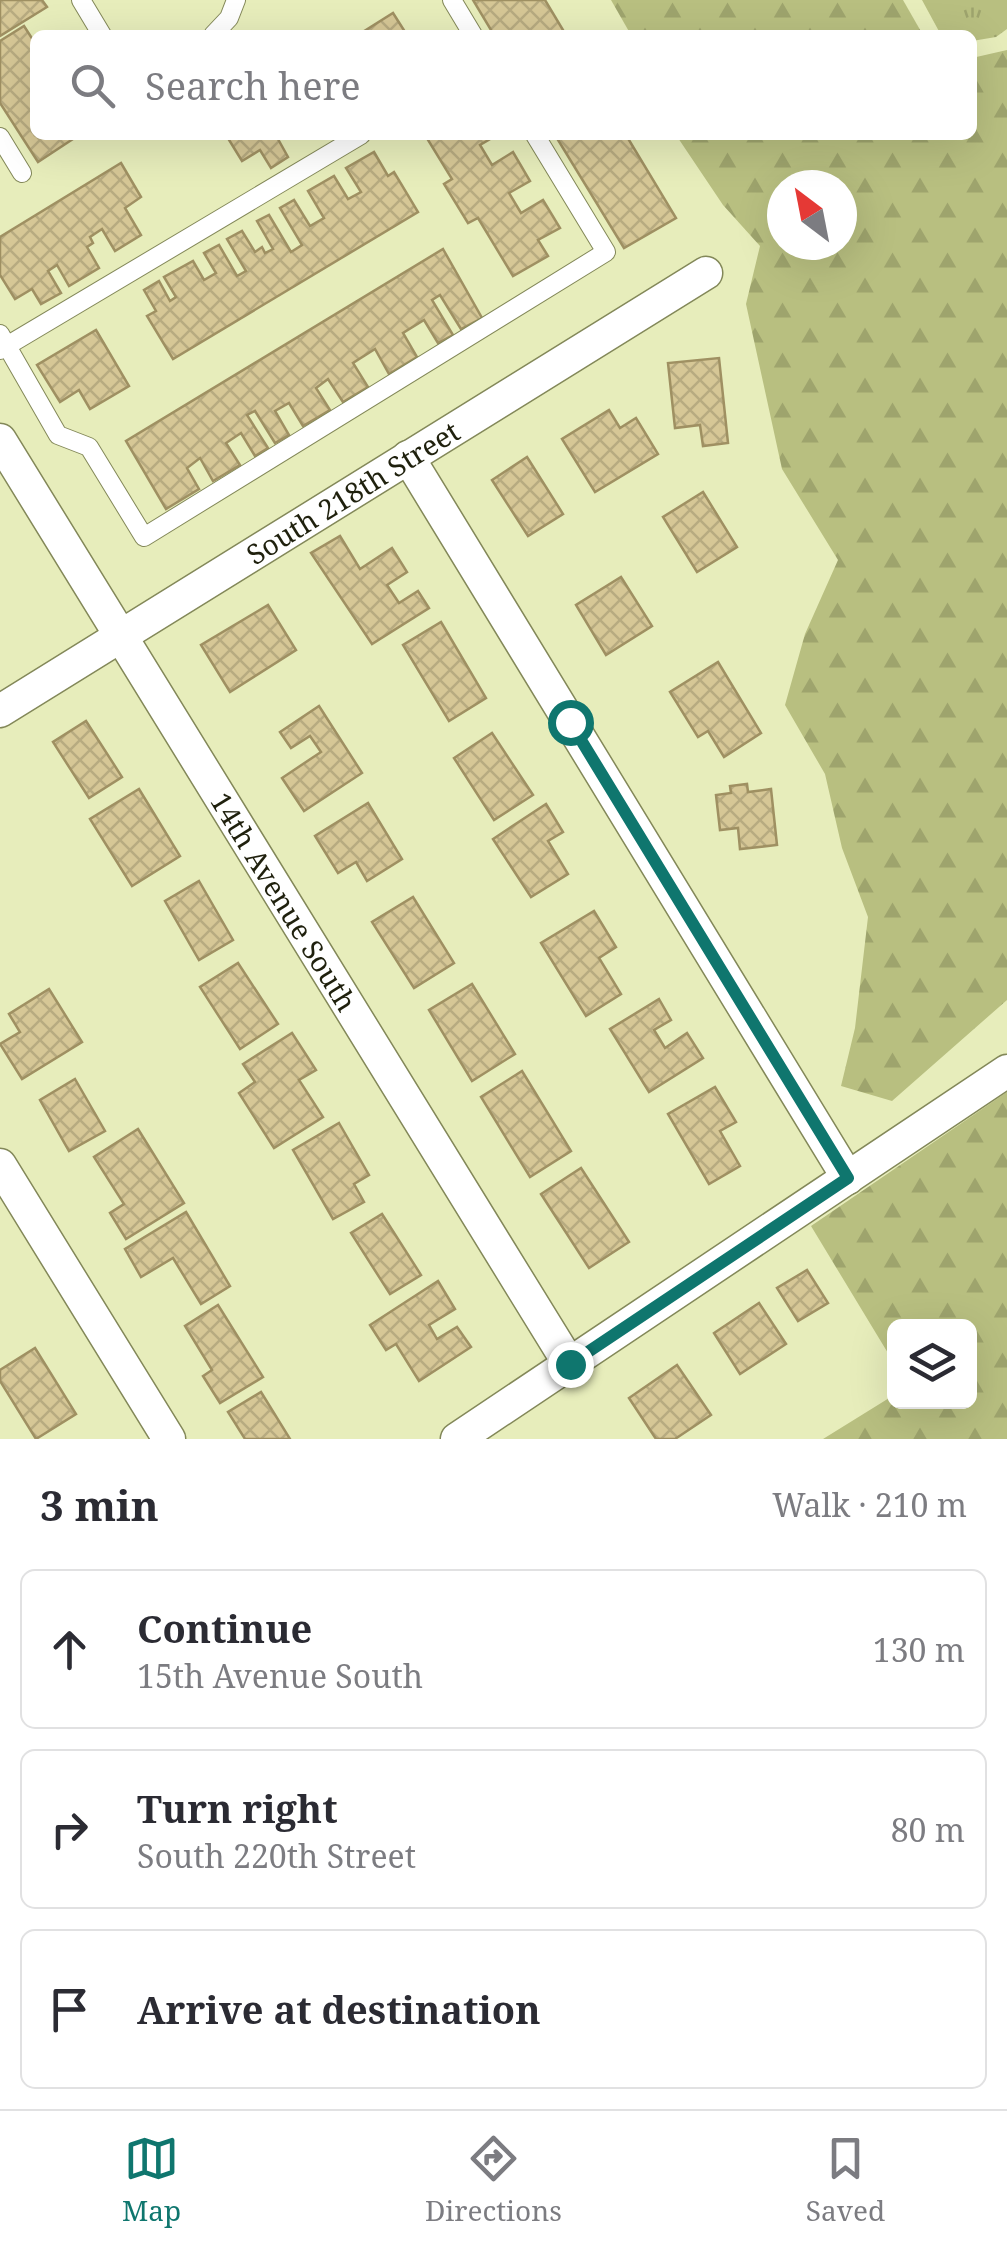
<!DOCTYPE html>
<html lang="en">
<head>
<meta charset="utf-8">
<style>
  :root { --surface:#fff; --page:#f2f2f3; --text:#2b2b33; --muted:#7c7c81; --line:#e1e1e2; --accent:#0f766e }
  body { margin:0; font-family:"Noto Serif",serif; background:var(--page); color:var(--text) }
  .controls { position:absolute; right:30px; bottom:30px; display:grid; overflow:hidden; border-radius:15px; box-shadow:0 10px 40px #0002 }
  .controls button { width:90px; height:90px; display:grid; place-items:center; padding:0; border:0; border-bottom:2px solid var(--line); background:var(--surface); color:var(--text); font:50px sans-serif }
  .compass { position:absolute; left:767px; top:170px; width:90px; height:90px; border-radius:50%; background:var(--surface); box-shadow:0 10px 40px #0002; rotate:328deg }
  .stop { position:absolute; width:30px; height:30px; margin:-22px; border:8px solid #0f766e; border-radius:50%; background:#fff }
  .stop.end { background:#0f766e; border-color:#fff; box-shadow:0 2px 10px #0008 }
  .list { margin:0; padding:0; list-style:none }
  h2 { display:flex; justify-content:space-between; align-items:center; height:130px; margin:0; padding:0 40px; font-size:42px }
  h2 small { font-size:32px; font-weight:400; color:var(--muted) }
  .list li { display:grid; grid-template-columns:65px 1fr auto; gap:30px; align-items:center; box-sizing:border-box; height:160px; margin:0 20px 20px; padding:0 20px; border:2px solid var(--line); border-radius:15px }
  .list b { display:block; font-size:38px; white-space:nowrap }
  .list p { margin:0; font-size:32px; white-space:nowrap; color:var(--muted) }
  .list em { font-size:32px; font-style:normal; color:var(--muted) }
  .icon { flex:none; width:55px; height:55px; fill:none; stroke:currentColor; stroke-width:2; stroke-linecap:round; stroke-linejoin:round }
  .map { position:relative; flex:none; width:1007px; height:1439px; overflow:hidden }
  .search { position:absolute; background:var(--surface); box-shadow:0 10px 40px #0002; left:30px; right:30px; top:30px; height:110px; display:flex; align-items:center; gap:25px; box-sizing:border-box; padding:0 35px; border-radius:15px; color:var(--muted); font-size:38px }
  .sheet { height:670px; background:var(--surface) }
  nav { display:flex; justify-content:space-around; align-items:center; box-sizing:border-box; height:140px; border-top:2px solid var(--line); background:var(--surface); font-size:28px; color:var(--muted) }
  nav a { display:grid; justify-items:center; gap:5px }
  nav .on { color:var(--accent) }
  .map>svg:first-child { display:block }
  .grass { fill:url(#grass-tufts) }
  .forest { fill:url(#forest-firs); fill-rule:evenodd }
  .building { fill:url(#building-cross-hatch); stroke:#9f9062; stroke-width:2.5 }
  .lines { fill:none; stroke-linecap:round; stroke-linejoin:round }
  .service-casing { stroke:#838859; stroke-width:20 }
  .minor-casing { stroke:#838859; stroke-width:35 }
  .service { stroke:#fff; stroke-width:18 }
  .minor { stroke:#fff; stroke-width:32 }
  .route { stroke:#0f766e; stroke-width:12 }
  .labels { text-anchor:middle; dominant-baseline:central; stroke-width:9; stroke-linejoin:round; paint-order:stroke }
  .street-label { font-size:28px; fill:#1f200d; stroke:#fff }
</style>
</head>
<body>
<div class="map">
<svg width="1007" height="1439" viewBox="0 0 1007 1439">
  <defs>
    <pattern id="grass-tufts" width="24" height="20" patternUnits="userSpaceOnUse" patternTransform="scale(2.5)"><rect width="24" height="20" fill="#b8bf80"/><path d="M3 7l-1-3M5 7V3M7 7l1-3M15 17l-1-3M17 17v-4M19 17l1-3" fill="none" stroke="#9ea46d"/></pattern>
    <pattern id="forest-firs" width="22" height="20" patternUnits="userSpaceOnUse" patternTransform="scale(2.5)"><rect width="22" height="20" fill="#b8bf80"/><path d="M5 1l3.5 6h-7zM16 11l3.5 6h-7z" fill="#9ea46d"/></pattern>
    <pattern id="building-cross-hatch" width="8" height="8" patternUnits="userSpaceOnUse" patternTransform="scale(2.5)"><rect width="8" height="8" fill="#d6c796"/><path d="M0 0l8 8M0 8l8-8" fill="none" stroke="#b7ab80"/></pattern>
  </defs>
  <rect width="100%" height="100%" fill="#e7edbb"/>
  <!-- grass -->
  <polygon class="grass" points="922,0 1007,0 1007,29 996,37 972,41 972,35 941,35"/>
  <!-- forest -->
  <g class="forest">
    <polygon points="611,0 903,0 923,35 631,35"/>
    <path d="M 1007,50 L 1007,1000 L 892,1101 L 841,1086 L 855,1028 L 868,917 L 842,848 L 825,774 L 785,705 L 805,634 L 838,560 L 782,469 L 746,304 L 760,246 L 723,205 L 676,135 L 972,135 L 972,58 ZM 842,185 L 842,245 L 782,245 L 782,185 Z"/>
    <polygon points="1007,1092 1007,1439 823,1439 894,1395 894,1402 970,1402 970,1326 894,1326 894,1363 811,1226"/>
  </g>
  <!-- building -->
  <g class="building">
    <polygon points="0,0 42,0 47,7 0,36"/>
    <polygon points="473,0 545,0 566,35 494,35"/>
    <polygon points="393,13 407,35 358,35"/>
    <polygon points="24,26 35,43 35,135 79,135 38,162 0,103 0,41"/>
    <polygon points="226,135 285,135 278,139 288,157 271,168 260,150 242,161"/>
    <polygon points="425,135 497,135 480,145 492,165 513,152 530,181 509,193 521,213 543,200 560,228 538,240 548,256 513,276 478,218 468,223 444,184 452,179"/>
    <polygon points="555,135 626,135 676,218 624,248"/>
    <polygon points="374,152 388,176 394,172 418,212 173,359 147,316 156,311 144,290 159,281 170,301 176,297 164,277 193,261 204,280 216,273 204,253 219,245 237,276 246,271 227,239 242,231 255,252 262,247 265,253 273,249 257,221 269,215 291,252 302,245 280,208 294,200 310,226 324,218 308,191 334,176 348,199 361,192 346,168"/>
    <polygon points="121,163 141,197 125,208 141,235 115,251 102,229 90,237 93,243 87,247 99,268 69,286 57,265 48,271 61,293 41,304 32,289 15,299 0,275 0,237"/>
    <polygon points="443,249 482,318 461,329 440,295 432,300 453,335 438,343 424,320 403,333 417,357 389,374 375,349 353,363 368,387 343,402 328,379 316,388 330,410 303,426 289,403 275,411 289,435 275,443 255,411 247,415 268,448 255,456 241,433 226,443 240,465 213,481 200,458 187,468 199,489 166,509 126,441"/>
    <polygon points="96,330 129,386 90,409 79,390 60,402 37,365"/>
    <polygon points="719,358 728,443 703,446 700,425 675,428 668,363"/>
    <polygon points="609,410 620,428 636,418 658,454 595,492 562,439"/>
    <polygon points="527,457 563,514 528,536 492,480"/>
    <polygon points="703,492 737,547 697,572 663,517"/>
    <polygon points="340,536 360,569 392,548 407,572 387,585 399,603 418,591 429,608 372,644 311,553"/>
    <polygon points="621,577 652,626 606,655 576,605"/>
    <polygon points="268,605 296,650 230,692 201,645"/>
    <polygon points="441,622 486,698 449,721 403,645"/>
    <polygon points="718,662 761,733 724,757 708,731 698,737 670,692"/>
    <polygon points="319,706 362,773 304,811 282,778 321,752 310,736 291,748 280,732"/>
    <polygon points="86,721 122,777 89,798 53,742"/>
    <polygon points="492,733 533,795 494,820 454,758"/>
    <polygon points="747,784 748,792 771,789 777,845 740,849 738,828 720,830 716,795 731,793 730,786"/>
    <polygon points="139,789 180,856 132,886 90,819"/>
    <polygon points="368,803 402,859 367,881 356,862 338,873 315,836"/>
    <polygon points="546,804 563,832 548,841 568,874 531,897 493,839"/>
    <polygon points="199,881 233,940 199,960 165,901"/>
    <polygon points="413,897 454,963 414,988 372,922"/>
    <polygon points="594,911 616,947 599,958 621,994 586,1016 541,943"/>
    <polygon points="238,963 278,1024 240,1049 200,987"/>
    <polygon points="472,984 515,1054 472,1081 429,1010"/>
    <polygon points="49,989 82,1042 22,1079 0,1044 20,1032 9,1014"/>
    <polygon points="659,999 671,1020 654,1030 665,1048 687,1033 703,1058 649,1092 610,1029"/>
    <polygon points="292,1033 316,1070 299,1080 323,1117 274,1148 239,1093 255,1082 243,1064"/>
    <polygon points="522,1071 571,1151 530,1177 481,1097"/>
    <polygon points="75,1079 105,1131 69,1151 40,1100"/>
    <polygon points="715,1087 736,1122 720,1131 740,1166 709,1184 668,1114"/>
    <polygon points="339,1123 369,1175 354,1184 364,1202 333,1219 293,1150"/>
    <polygon points="138,1129 184,1203 126,1239 110,1213 124,1204 94,1157"/>
    <polygon points="581,1168 629,1242 589,1268 541,1194"/>
    <polygon points="186,1212 230,1286 201,1304 173,1258 141,1277 125,1249"/>
    <polygon points="382,1214 421,1275 390,1294 351,1233"/>
    <polygon points="807,1270 828,1303 798,1321 777,1288"/>
    <polygon points="438,1281 455,1309 429,1325 437,1339 457,1327 471,1347 419,1381 396,1344 386,1350 370,1325"/>
    <polygon points="759,1303 786,1344 740,1374 714,1333"/>
    <polygon points="218,1305 263,1377 220,1403 203,1376 212,1370 185,1326"/>
    <polygon points="35,1348 76,1414 36,1439 0,1381 0,1370"/>
    <polygon points="677,1365 711,1415 675,1439 656,1439 629,1398"/>
    <polygon points="261,1392 290,1439 245,1439 228,1412"/>
  </g>
  <g class="lines">
    <defs>
      <g id="service">
        <polyline points="81,0 102,35"/>
        <polyline points="452,0 473,35"/>
        <polyline points="213,35 229,18 236,0"/>
        <polyline points="0,137 22,173"/>
        <polyline points="0,334 58,435 89,447 144,537 606,252 535,135"/>
        <polyline points="0,350 361,135"/>
      </g>
      <g id="minor">
        <path id="s1" d="M 0,440 L 570,1365"/>
        <polyline points="408,457 848,1178"/>
        <path id="s2" d="M 0,711 L 706,273"/>
        <polyline points="0,1165 169,1439"/>
        <polyline points="457,1439 1007,1071"/>
      </g>
    </defs>
    <!-- service casing -->
    <use href="#service" class="service-casing"/>
    <!-- minor casing -->
    <use href="#minor" class="minor-casing"/>
    <!-- service -->
    <use href="#service" class="service"/>
    <!-- minor -->
    <use href="#minor" class="minor"/>
  </g>
  <g class="lines">
    <!-- route -->
    <polyline class="route" points="570,1364 848,1178 570,722"/>
  </g>
  <g class="labels">
    <!-- street labels -->
    <g class="street-label">
      <text stroke="none"><textPath href="#s2" startOffset="415">South 218th Street</textPath></text>
      <text stroke="none"><textPath href="#s1" startOffset="542">14th Avenue South</textPath></text>
    </g>
  </g>
</svg>
<div class="controls">
<button><svg class="icon" aria-label="layers" viewBox="0 0 24 24"><path d="M12 4l9 5-9 5-9-5zM3 14l9 5 9-5"/></svg></button>
</div>
<svg class="compass" viewBox="-18 -18 36 36"><path d="M0-13l5 13h-10z" fill="#e53935"/><path d="M0 13l5-13h-10z" fill="#7c7c81"/></svg>
<div class="stop" style="left:570px;top:722px"></div>
<div class="stop end" style="left:570px;top:1364px"></div>
<div class="search"><svg class="icon" aria-label="search" viewBox="0 0 24 24"><circle cx="10" cy="10" r="6"/><path d="M15 15l6 6"/></svg>Search here</div>
</div>
<section class="sheet">
<h2>3 min<small>Walk · 210 m</small></h2>
<ul class="list">
<li><svg class="icon" aria-label="ahead" viewBox="0 0 24 24"><path d="M12 20V5M6 11l6-6 6 6"/></svg><div><b>Continue</b><p>15th Avenue South</p></div><em>130 m</em></li>
<li><svg class="icon" aria-label="right" viewBox="0 0 24 24"><path d="M7 20v-9h11M14 6l5 5-5 5"/></svg><div><b>Turn right</b><p>South 220th Street</p></div><em>80 m</em></li>
<li><svg class="icon" aria-label="arrive" viewBox="0 0 24 24"><path d="M6 21V4h12l-3 4 3 4H6"/></svg><div><b>Arrive at destination</b></div></li>
</ul>
</section>
<nav>
<a class="on"><svg class="icon" aria-label="map" viewBox="0 0 24 24"><path d="M3 6l6-2 6 2 6-2v14l-6 2-6-2-6 2zM9 4v14M15 6v14"/></svg>Map</a>
<a><svg class="icon" aria-label="directions" viewBox="0 0 24 24"><path d="M12 3l9 9-9 9-9-9zM9 14v-3h6M13 9l2 2-2 2"/></svg>Directions</a>
<a><svg class="icon" aria-label="saved" viewBox="0 0 24 24"><path d="M7 4h10v16l-5-4-5 4z"/></svg>Saved</a>
</nav>
</body>
</html>
